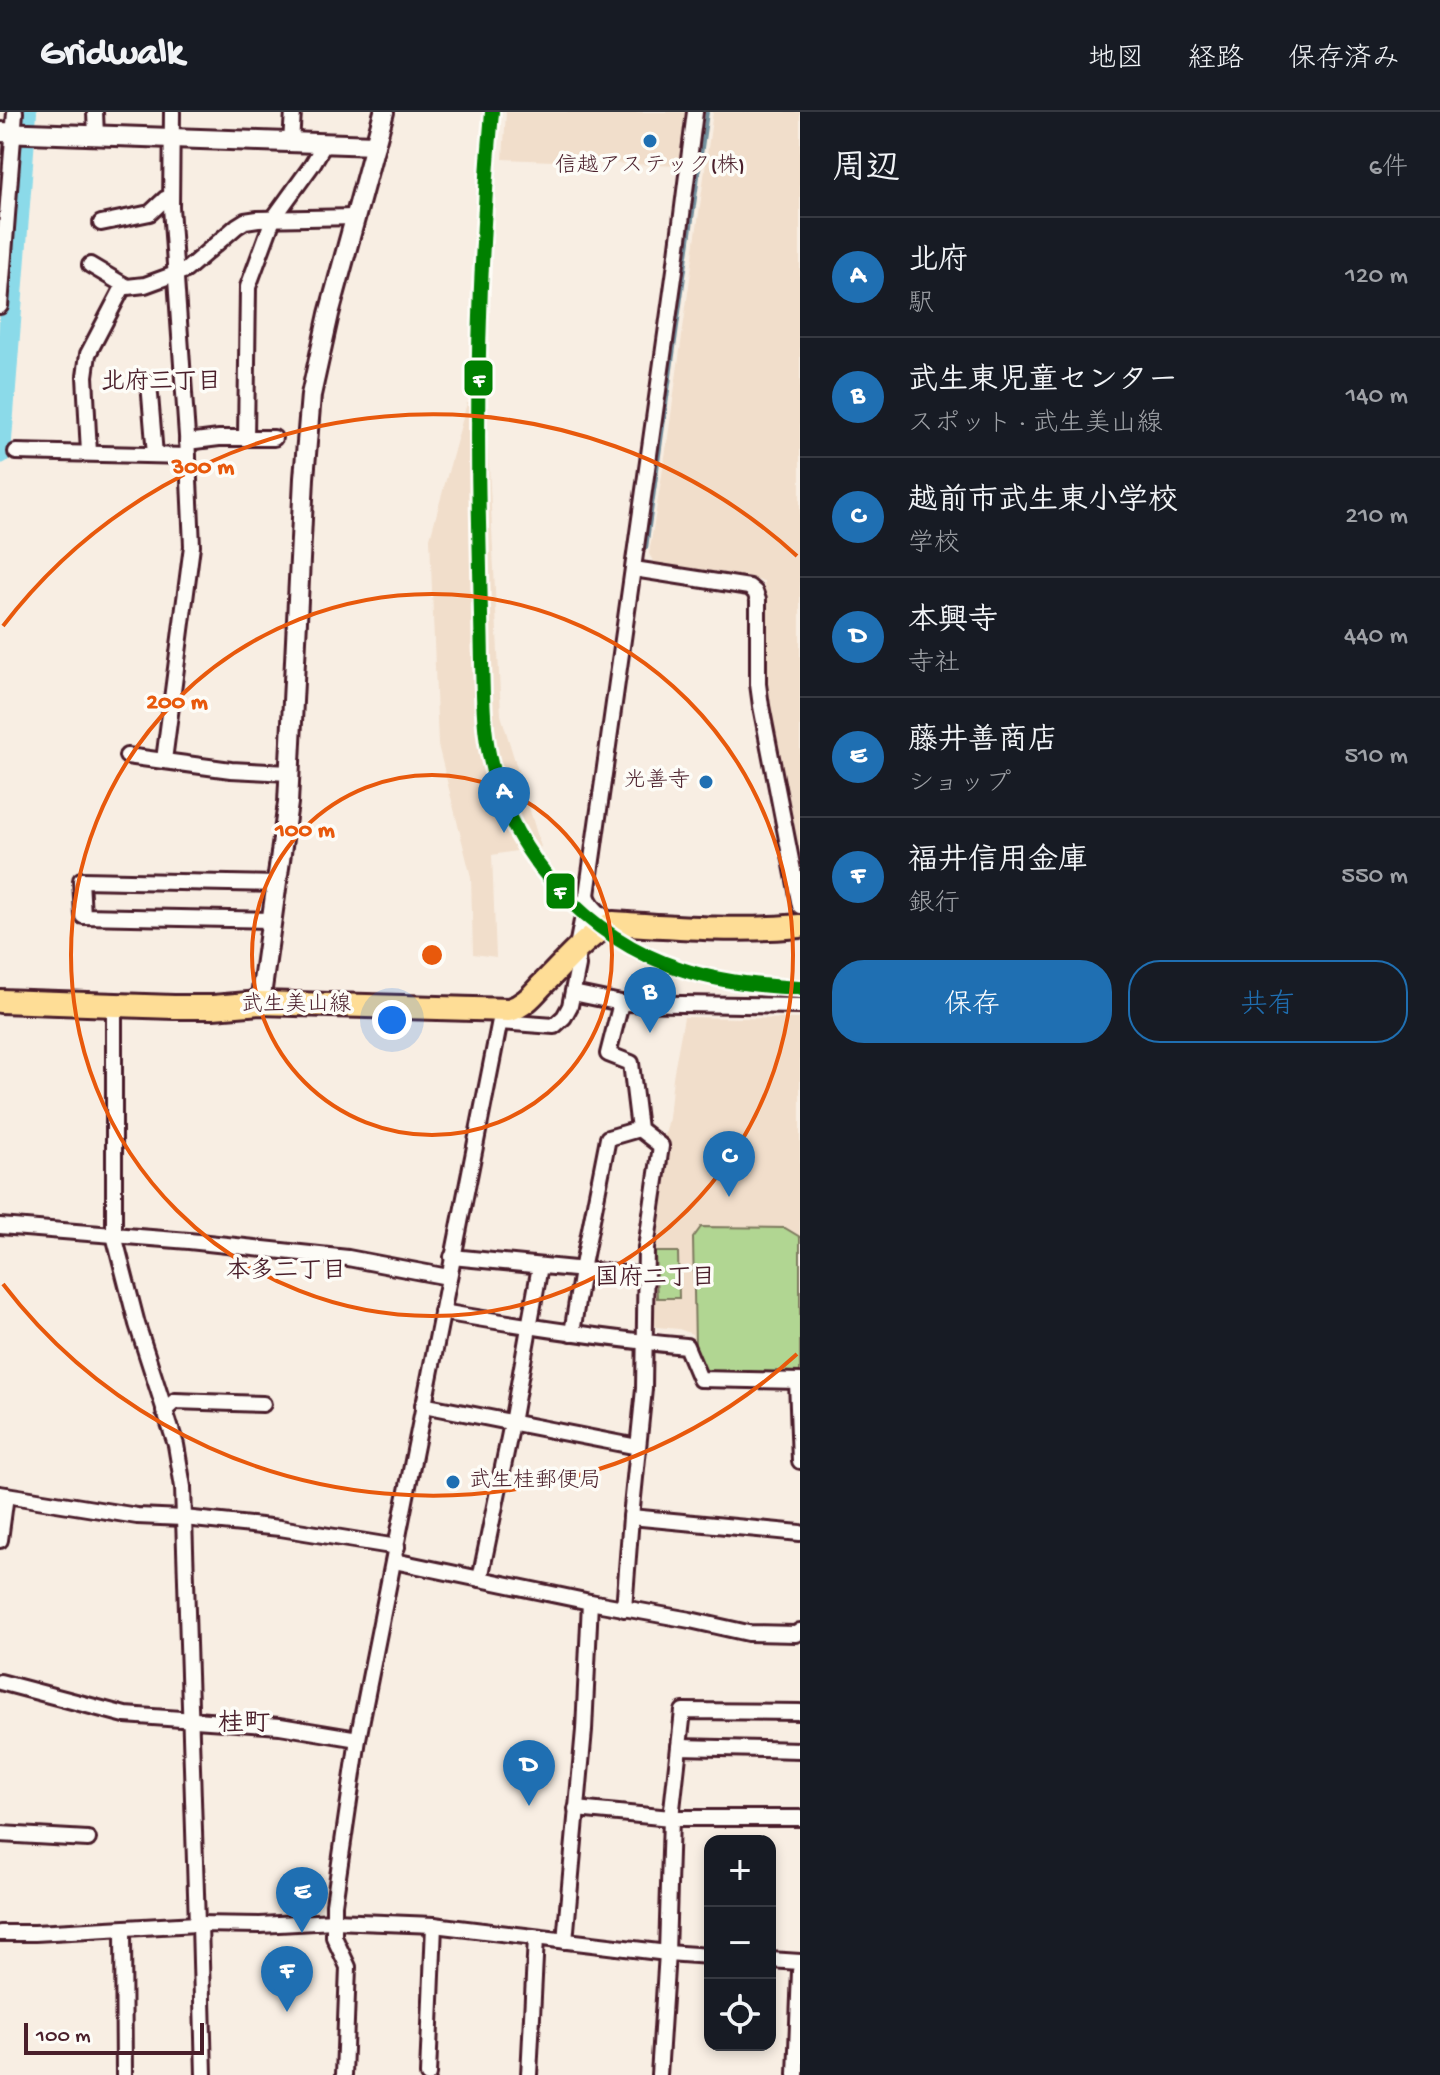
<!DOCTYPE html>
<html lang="ja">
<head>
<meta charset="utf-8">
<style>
  :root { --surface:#171b24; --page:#242831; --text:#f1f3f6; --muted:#9ea1a6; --line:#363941; --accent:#1f6fb2 }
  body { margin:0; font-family:"Gochi Hand","Klee One",sans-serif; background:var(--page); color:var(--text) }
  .controls { position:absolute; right:24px; bottom:24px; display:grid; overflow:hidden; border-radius:16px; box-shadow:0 4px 12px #0003 }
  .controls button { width:72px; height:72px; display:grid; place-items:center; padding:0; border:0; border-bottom:2px solid var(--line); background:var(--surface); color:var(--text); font:40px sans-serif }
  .scale { position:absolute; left:24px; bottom:20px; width:180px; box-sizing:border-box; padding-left:8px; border:4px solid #4a1f2b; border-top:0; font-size:22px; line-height:28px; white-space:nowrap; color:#4a1f2b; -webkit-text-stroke:6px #fdfcf7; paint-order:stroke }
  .you { position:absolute; left:392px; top:908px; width:28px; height:28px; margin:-20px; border:6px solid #fff; border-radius:50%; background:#1a73e8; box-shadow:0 0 0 12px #1a73e833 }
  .badge { display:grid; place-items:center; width:52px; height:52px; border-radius:50%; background:var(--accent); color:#fff; font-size:26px; font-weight:700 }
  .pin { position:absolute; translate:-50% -66px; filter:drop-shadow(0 2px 4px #0008) }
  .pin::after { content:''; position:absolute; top:42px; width:28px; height:24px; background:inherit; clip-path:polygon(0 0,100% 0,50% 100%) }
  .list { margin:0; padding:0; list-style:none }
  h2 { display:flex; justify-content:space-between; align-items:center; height:104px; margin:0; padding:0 32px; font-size:34px }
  h2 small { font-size:26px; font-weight:400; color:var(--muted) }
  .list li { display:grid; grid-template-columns:52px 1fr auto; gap:24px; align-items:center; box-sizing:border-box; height:120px; padding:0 32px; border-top:2px solid var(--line) }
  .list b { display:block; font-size:30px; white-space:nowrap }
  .list p { margin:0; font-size:26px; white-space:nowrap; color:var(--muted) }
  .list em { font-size:26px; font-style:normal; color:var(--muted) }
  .actions { display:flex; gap:16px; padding:24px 32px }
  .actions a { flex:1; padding:18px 0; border:2px solid var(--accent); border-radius:32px; text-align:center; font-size:28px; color:var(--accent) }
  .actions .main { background:var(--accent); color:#fff }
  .icon { flex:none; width:44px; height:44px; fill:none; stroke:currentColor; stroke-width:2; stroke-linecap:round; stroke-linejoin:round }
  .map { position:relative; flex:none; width:800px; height:1963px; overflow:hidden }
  header { display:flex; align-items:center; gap:48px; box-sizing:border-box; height:112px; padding:0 40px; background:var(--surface); border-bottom:2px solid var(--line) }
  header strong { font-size:38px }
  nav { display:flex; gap:44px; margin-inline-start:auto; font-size:28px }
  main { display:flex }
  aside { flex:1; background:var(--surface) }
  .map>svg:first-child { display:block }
  .built { fill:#f1decb }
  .green { fill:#b1d692; stroke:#7e7a5e; stroke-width:2 }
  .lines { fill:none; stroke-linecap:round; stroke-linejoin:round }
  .stream { stroke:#718f9d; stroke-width:4 }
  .river { stroke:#8bdae9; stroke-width:22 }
  .minor-casing { stroke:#4a1f2b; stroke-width:20 }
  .tertiary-casing { stroke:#4a1f2b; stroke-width:24 }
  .primary-casing { stroke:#4a1f2b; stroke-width:28 }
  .minor { stroke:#fdfcf7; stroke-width:14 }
  .tertiary { stroke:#fdfcf7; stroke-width:18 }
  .primary { stroke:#fedd96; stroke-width:22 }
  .tram { stroke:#4a1f2b; stroke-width:2 }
  .rail-1-casing { stroke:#fdfcf7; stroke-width:20 }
  .rail-1 { stroke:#008000; stroke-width:14 }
  .ring { fill:none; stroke:#e8590c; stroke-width:4 }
  .poi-dot { fill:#1f6fb2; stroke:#fdfcf7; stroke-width:3 }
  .labels { text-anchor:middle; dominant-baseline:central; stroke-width:7; stroke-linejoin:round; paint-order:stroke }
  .poi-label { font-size:22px; fill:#4a1f2b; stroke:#fdfcf7 }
  .street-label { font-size:22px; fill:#4a1f2b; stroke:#fdfcf7 }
  .neighbourhood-label { font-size:24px; font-weight:bold; fill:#4a1f2b; stroke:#fdfcf7 }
  .quarter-label { font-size:26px; font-weight:bold; fill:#4a1f2b; stroke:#fdfcf7 }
  .centre { fill:#e8590c; stroke:#fdfcf7; stroke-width:4 }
  .ring-label { font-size:24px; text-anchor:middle; font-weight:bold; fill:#e8590c; stroke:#fdfcf7; stroke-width:7; stroke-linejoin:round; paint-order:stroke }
  .line-badge { stroke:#fdfcf7; stroke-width:3 }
  .badge-label { font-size:22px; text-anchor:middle; font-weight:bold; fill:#fff }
</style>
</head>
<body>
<header>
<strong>Gridwalk</strong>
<nav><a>地図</a><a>経路</a><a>保存済み</a></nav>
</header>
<main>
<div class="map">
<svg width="800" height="1963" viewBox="0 0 800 1963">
  <rect width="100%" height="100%" fill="#f8eee3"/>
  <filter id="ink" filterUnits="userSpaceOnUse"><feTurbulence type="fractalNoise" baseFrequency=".0125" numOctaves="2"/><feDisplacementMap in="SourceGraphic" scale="16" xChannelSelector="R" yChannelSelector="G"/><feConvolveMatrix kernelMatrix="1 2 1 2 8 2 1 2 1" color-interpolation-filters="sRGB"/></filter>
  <g filter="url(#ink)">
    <!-- built -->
    <g class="built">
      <polygon points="506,0 685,0 679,54 503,47"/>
      <polygon points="713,0 800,0 800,765 763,573 764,469 661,456 654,451 649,442 667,332"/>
      <polygon points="467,291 486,291 501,603 541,735 492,743 496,845 473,842 471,765 438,633 430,426"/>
      <polygon points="684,905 800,907 800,1264 705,1261 693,1233 692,1222 679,1217 657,1215 652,1211 650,1131 663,1032 669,1006 673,965"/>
    </g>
    <!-- green -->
    <g class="green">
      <polygon points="701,1115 785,1116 800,1125 800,1262 706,1260 695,1234 693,1126"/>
      <polygon points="655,1140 678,1140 679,1186 657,1186"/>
    </g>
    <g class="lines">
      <!-- stream -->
      <polyline class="stream" points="646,436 707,0"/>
      <!-- river -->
      <polyline class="river" points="0,341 26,0"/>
      <defs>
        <g id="minor">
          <polyline points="95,0 96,24"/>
          <polyline points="291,30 293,0"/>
          <polyline points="101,111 150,101 165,87 170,85"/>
          <polyline points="90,153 127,175 145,173 186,158 237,114 245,109 258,107 356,105"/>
          <polyline points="0,194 15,0"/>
          <polyline points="149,271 155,343"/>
          <polyline points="246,326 248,175 273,107 312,53 325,31"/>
          <polyline points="187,330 219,326 274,326"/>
          <polyline points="16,340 188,344"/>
          <polyline points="89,341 85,264 88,242 124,173"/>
          <polyline points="634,457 749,475 755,480 758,488 758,572 761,594 800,794"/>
          <polyline points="127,644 231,658 289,661"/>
          <polyline points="164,648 192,434 187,324 171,95 172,0"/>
          <path d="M 587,783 C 591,796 602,804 613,811"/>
          <polyline points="272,808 83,804 81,768 278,772"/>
          <polyline points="573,881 621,891 800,894"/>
          <polyline points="621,891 608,942 631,951 639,1017 661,1034 646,1136 644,1277 631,1405 624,1497"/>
          <polyline points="114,893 114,1123 137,1212 176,1333 183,1375 197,1812"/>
          <polyline points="500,910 554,914 564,905 570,894 578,854 576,840 587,783 675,158 695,0"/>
          <polyline points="0,1114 189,1129 348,1146 448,1165"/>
          <polyline points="452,1145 646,1164"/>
          <path d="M 442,1200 C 523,1214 605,1227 686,1234 L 700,1267 L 800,1269"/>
          <polyline points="572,1221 582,1158 608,1026 639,1017"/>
          <polyline points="797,1269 800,1349"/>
          <polyline points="423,1293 638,1335"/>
          <polyline points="164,1299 175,1289 263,1292"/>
          <polyline points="0,1382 137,1404 184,1406 280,1416 397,1435"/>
          <polyline points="631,1405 800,1421"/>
          <polyline points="0,1428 6,1383"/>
          <polyline points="394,1449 590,1490 690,1508 748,1521 796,1522 800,1519"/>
          <polyline points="480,1467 512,1311 540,1154"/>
          <polyline points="0,1570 125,1603 280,1614 358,1627"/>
          <polyline points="679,1635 800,1638"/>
          <polyline points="576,1697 671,1706 800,1706"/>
          <polyline points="0,1722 88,1727"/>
          <polyline points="200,1812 204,1963"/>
          <polyline points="123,1817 124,1963"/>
          <polyline points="0,1821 35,1821 197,1812 260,1813 334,1809 434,1813 667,1841 710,1844"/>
          <polyline points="565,1829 584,1618 590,1490"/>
          <polyline points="770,1848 800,1850"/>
          <polyline points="344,1963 348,1855 334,1825 334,1792 358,1627 502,898"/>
          <polyline points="428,1963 434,1813"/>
          <polyline points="529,1963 536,1826"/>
          <polyline points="659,1963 667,1841 671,1706 683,1599 800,1600"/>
          <polyline points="796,1963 800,1859"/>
        </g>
        <g id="tertiary">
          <polyline points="0,20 375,33"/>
          <polyline points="260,891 288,691 304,366 311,283 329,202 384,0"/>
        </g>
        <path id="primary" d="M 0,889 L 174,895 L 213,895 L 260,891 L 509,898 C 523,894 531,885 540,875 C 561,855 586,823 613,811 C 676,815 737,820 800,814"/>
      </defs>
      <!-- minor casing -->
      <use href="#minor" class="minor-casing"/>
      <!-- tertiary casing -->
      <use href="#tertiary" class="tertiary-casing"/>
      <!-- primary casing -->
      <use href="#primary" class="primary-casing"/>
      <!-- minor -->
      <use href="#minor" class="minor"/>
      <!-- tertiary -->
      <use href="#tertiary" class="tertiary"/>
      <!-- primary -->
      <use href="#primary" class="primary"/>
      <!-- tram -->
      <path class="tram" d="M 480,463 C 484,493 487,524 489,555 C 490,579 490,605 495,629 C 504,682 527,731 557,776"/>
      <defs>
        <path id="rail-1" d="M 492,0 C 480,137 476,274 479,411 C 480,458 481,504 482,550 C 483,582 483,616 490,647 C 511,744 587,826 681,857 C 719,870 760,874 800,876"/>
      </defs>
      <!-- rail-1 casing -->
      <use href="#rail-1" class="rail-1-casing"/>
      <!-- rail-1 -->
      <use href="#rail-1" class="rail-1"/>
    </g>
  </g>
  <!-- distance rings -->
  <g class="ring">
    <circle cx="432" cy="843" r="180"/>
    <circle cx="432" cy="843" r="361"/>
    <path d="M797 1242A541 541 0 0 1 3 1172M3 514A541 541 0 0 1 797 444"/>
  </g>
  <!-- markers -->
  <g class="poi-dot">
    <circle cx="650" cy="29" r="8"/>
    <circle cx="706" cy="670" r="8"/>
    <circle cx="453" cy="1370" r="8"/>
  </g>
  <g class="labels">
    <!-- poi labels -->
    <g class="poi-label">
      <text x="650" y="55">信越アステック(株)</text>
      <text x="690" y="670" text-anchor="end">光善寺</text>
      <text x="469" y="1370" text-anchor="start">武生桂郵便局</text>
    </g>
    <!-- street labels -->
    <g class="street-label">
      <text x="296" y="894">武生美山線</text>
    </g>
    <!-- neighbourhood labels -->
    <g class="neighbourhood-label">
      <text x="161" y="271">北府三丁目</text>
      <text x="286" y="1160">本多二丁目</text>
      <text x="655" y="1167">国府二丁目</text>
    </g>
    <!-- quarter labels -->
    <g class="quarter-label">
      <text x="244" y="1613">桂町</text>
    </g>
  </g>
  <circle cx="432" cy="843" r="12" class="centre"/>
  <g class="ring-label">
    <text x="203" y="361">300 m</text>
    <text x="177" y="596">200 m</text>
    <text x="305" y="724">100 m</text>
  </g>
  <g class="line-badge">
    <rect x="463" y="247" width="31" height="38" rx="8" fill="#008000"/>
    <rect x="545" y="760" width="31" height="38" rx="8" fill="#008000"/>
  </g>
  <g class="badge-label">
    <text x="479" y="274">F</text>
    <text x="560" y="786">F</text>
  </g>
</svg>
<div class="controls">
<button>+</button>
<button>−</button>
<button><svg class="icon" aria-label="locate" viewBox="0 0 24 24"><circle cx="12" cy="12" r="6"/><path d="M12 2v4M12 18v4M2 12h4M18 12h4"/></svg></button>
</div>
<div class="scale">100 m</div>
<div class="you"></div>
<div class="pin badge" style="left:504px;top:721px">A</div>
<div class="pin badge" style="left:650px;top:921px">B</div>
<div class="pin badge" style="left:729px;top:1085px">C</div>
<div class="pin badge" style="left:529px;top:1694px">D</div>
<div class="pin badge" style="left:302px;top:1821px">E</div>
<div class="pin badge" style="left:287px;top:1900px">F</div>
</div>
<aside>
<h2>周辺<small>6件</small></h2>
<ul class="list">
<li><span class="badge">A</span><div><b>北府</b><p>駅</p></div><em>120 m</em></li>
<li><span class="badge">B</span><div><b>武生東児童センター</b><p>スポット · 武生美山線</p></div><em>140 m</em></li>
<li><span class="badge">C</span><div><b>越前市武生東小学校</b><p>学校</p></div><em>210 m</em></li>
<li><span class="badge">D</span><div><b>本興寺</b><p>寺社</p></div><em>440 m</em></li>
<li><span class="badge">E</span><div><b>藤井善商店</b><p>ショップ</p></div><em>510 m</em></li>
<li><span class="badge">F</span><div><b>福井信用金庫</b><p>銀行</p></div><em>550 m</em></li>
</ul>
<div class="actions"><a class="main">保存</a><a>共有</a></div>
</aside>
</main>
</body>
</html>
